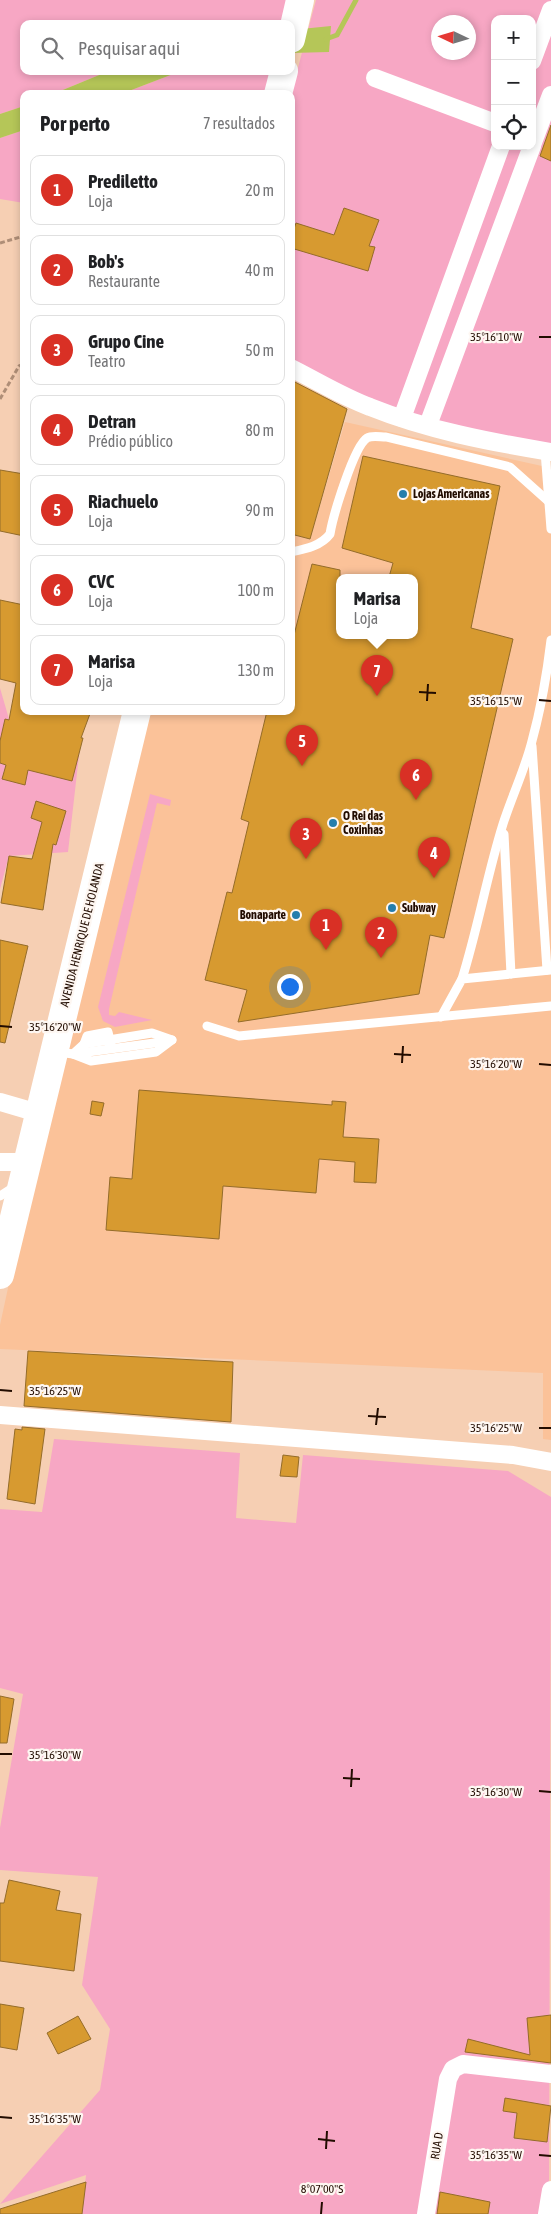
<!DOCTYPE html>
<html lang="pt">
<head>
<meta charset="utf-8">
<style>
  :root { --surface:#fff; --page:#f6f6f6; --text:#202124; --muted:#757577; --line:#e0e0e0; --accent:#d93025 }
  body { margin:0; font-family:"Asap Condensed",sans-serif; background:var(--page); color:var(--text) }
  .controls { position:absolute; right:15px; top:15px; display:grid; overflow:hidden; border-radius:10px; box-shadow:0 2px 8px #0003 }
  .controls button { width:45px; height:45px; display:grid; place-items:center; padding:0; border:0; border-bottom:1px solid var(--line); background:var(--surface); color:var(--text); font:25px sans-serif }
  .compass { position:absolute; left:431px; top:15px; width:45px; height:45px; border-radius:50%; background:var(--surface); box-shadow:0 2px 8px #0003; rotate:274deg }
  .you { position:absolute; left:289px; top:986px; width:18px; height:18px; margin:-12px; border:4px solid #fff; border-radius:50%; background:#1a73e8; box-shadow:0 0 0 8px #1a73e833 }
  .badge { display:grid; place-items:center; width:32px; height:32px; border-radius:50%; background:var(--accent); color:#fff; font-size:16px; font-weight:700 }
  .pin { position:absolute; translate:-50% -41px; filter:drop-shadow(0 1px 2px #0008) }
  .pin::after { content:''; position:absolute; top:26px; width:18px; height:15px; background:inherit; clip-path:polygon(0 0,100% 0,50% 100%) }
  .popup { position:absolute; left:336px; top:574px; width:82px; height:65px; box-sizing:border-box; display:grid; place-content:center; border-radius:10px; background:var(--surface); filter:drop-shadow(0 1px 4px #0005); font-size:16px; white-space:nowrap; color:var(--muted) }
  .popup b { font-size:19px; color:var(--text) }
  .popup::after { content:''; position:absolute; left:50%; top:100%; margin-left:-10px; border:10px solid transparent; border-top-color:var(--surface) }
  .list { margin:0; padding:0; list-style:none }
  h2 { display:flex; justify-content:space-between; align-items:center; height:65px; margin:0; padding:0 20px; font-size:21px }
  h2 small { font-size:16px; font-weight:400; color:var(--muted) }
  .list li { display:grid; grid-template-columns:32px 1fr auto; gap:15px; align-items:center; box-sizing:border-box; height:70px; margin:0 10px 10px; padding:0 10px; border:1px solid var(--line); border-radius:10px }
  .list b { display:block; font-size:19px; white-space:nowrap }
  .list p { margin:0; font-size:16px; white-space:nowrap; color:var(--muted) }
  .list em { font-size:16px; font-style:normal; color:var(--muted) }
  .icon { flex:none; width:28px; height:28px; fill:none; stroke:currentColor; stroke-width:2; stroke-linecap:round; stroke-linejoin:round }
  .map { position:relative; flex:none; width:551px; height:2214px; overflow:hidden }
  .search { position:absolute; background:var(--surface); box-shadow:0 2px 8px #0003; left:20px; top:20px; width:275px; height:55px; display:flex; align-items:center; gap:12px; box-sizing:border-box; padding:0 18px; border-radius:10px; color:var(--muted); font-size:19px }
  .panel { position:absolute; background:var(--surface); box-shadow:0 2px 8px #0003; left:20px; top:90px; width:275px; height:625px; border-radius:10px }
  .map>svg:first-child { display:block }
  .built { fill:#fbc299; fill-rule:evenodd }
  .green { fill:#f7a7c4; fill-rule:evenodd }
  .water { fill:#b5c658 }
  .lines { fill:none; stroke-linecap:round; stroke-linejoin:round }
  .stream { stroke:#b5c658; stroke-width:5 }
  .building { fill:#d79a30; stroke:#946c2a }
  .path { stroke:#af8e77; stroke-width:3; stroke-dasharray:5 2.5; stroke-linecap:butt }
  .lane { stroke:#fff; stroke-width:9 }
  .street { stroke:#fff; stroke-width:18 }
  .primary { stroke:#fff; stroke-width:28 }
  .ticks { fill:none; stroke:#220c00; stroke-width:2 }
  .poi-dot { fill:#257eac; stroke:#fef7f2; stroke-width:2 }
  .labels { text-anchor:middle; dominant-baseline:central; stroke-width:4.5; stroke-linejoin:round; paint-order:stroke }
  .poi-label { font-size:12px; font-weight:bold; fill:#220c00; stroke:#fef7f2; text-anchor:start }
  .street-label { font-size:12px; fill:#220c00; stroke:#fef7f2 }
  .ticks-label { font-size:12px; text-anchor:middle; fill:#220c00; stroke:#fef7f2; stroke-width:4.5; stroke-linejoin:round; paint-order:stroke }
</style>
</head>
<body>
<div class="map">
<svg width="551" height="2214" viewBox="0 0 551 2214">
  <rect width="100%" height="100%" fill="#f6cfb3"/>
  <!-- built -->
  <path class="built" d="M 345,422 L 551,468 L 551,1440 L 543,1439 L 543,1373 L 0,1349 L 0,1325 L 55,1071 L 143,711 L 291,711 L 291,534 L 310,539 ZM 340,577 L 414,577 L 414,635 L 340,635 Z"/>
  <!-- green -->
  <g class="green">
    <polygon points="0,0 289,0 284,24 24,24 24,71 109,71 53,94 24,94 24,106 0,114"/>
    <path d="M 316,0 L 551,0 L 551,455 L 390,416 L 291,365 L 291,94 ZM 495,19 L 532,19 L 532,146 L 495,146 ZM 438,22 L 468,22 L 468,52 L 438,52 Z"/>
    <polygon points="181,71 272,71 266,94 121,94"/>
    <polygon points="24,130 24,203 0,199 0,138"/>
    <polygon points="0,688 9,719 81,738 68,852 9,856 0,889"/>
    <polygon points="150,794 171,800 170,806 157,803 109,1009 109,1015 115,1016 119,1012 152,1020 115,1027 103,1021 98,1007"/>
    <polygon points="54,1439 240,1453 236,1518 296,1523 303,1455 508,1471 551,1497 549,2214 82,2214 86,2175 0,2204 100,2090 110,2029 82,1985 98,1877 0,1870 0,1828 23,1694 0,1688 0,1509 42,1512"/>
  </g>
  <!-- water -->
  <g class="water">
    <polygon points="331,26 329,52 291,53 291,30"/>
    <polygon points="109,71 181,71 121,94 53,94"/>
    <polygon points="24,106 24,130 0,138 0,114"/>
  </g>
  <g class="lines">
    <!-- stream -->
    <polyline class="stream" points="326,39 337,35 356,0"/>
  </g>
  <!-- building -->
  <g class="building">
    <polygon points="551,125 551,161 540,156"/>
    <polygon points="344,208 379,220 369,246 375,247 368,271 291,248 291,237 296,223 334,235"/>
    <polygon points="291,380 347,409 310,539 291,534"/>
    <polygon points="363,456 500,486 471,628 513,639 444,938 430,935 419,994 238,1022 247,990 205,980 227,892 232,893 249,822 241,819 267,711 291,711 291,647 312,564 340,570 340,635 414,635 414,577 389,577 393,563 342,548"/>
    <polygon points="0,470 24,474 24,536 0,531"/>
    <polygon points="0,600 24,605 24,711 91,711 81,738 83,738 72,781 28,770 25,785 2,779 6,765 0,763 0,741 5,719 9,720 16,683 0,679"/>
    <polygon points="36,801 66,811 56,845 53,844 43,910 1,903 9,856 32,859 42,822 31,818"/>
    <polygon points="0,940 28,946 5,1043 0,1042"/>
    <polygon points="139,1090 332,1105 332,1101 346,1102 343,1137 379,1139 376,1183 354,1182 355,1162 319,1159 316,1193 223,1186 219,1239 106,1230 110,1177 132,1179"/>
    <polygon points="92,1101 104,1103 101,1116 90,1114"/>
    <polygon points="28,1351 233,1362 231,1422 24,1406"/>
    <polygon points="22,1427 45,1429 35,1504 7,1499 15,1429 22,1430"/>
    <polygon points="283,1455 299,1457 297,1477 280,1476"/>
    <polygon points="0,1696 14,1699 7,1743 0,1743"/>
    <polygon points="9,1880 60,1891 56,1910 81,1914 74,1971 0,1961 0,1903 4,1903"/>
    <polygon points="0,2004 24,2008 17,2050 0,2047"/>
    <polygon points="551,2015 551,2063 465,2052 468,2039 530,2055 527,2018"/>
    <polygon points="78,2016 91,2039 58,2054 47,2033"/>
    <polygon points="505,2098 551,2106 547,2142 514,2138 517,2113 503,2111"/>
    <polygon points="86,2182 82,2214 0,2214 0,2209"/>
    <polygon points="440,2192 490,2202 488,2214 437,2214"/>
  </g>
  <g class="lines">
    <!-- path -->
    <g class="path">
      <polyline points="0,243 24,236"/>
      <polyline points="0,399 19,366 24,364"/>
    </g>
    <!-- lane -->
    <g class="lane">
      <polyline points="545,451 551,529"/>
      <path d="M 291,552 C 305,549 321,546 330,534 C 333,516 354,446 367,438 C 372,435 380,437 386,437 L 510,467 L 548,501"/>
      <polyline points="532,746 547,970"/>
      <polyline points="504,834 511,974"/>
      <path d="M 462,979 C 478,928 487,875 503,824 C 512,796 525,769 532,741 C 541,708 547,674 551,640"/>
      <polyline points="441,1017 462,979 551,970"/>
      <polyline points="207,1026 239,1036 551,1006"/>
      <polyline points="84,1044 87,1036 108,1032 111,1044"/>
      <polyline points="58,1052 73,1054 91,1061 156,1052 172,1040"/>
      <polyline points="73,1054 84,1044 152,1033 172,1040"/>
      <polyline points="73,1054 169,1041"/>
      <polyline points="0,1196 14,1187"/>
    </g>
    <!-- street -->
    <g class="street">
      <polyline points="532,61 551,10"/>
      <polyline points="375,78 495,123"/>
      <polyline points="532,145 551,95"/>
      <path d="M 291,368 C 317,381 343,397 370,407 C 427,430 490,442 551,452"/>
      <polyline points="402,418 501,146"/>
      <polyline points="428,425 532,146"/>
      <polyline points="0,1102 38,1113"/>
      <polyline points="0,1162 26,1162"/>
      <polyline points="0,1415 513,1455 551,1462"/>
      <polyline points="426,2214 448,2079 453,2069 463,2064 551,2074"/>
      <polyline points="547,2214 551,2190"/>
    </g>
    <!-- primary -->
    <g class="primary">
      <polyline points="291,39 300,0"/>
      <polyline points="278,94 284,71"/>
      <polyline points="0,1275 137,711"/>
    </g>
  </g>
  <!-- ticks -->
  <path class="ticks" d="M 539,337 L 551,337M 419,692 L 436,693M 539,700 L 551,701M 427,701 L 428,684M 0,1026 L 12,1027M 394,1054 L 411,1055M 402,1063 L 403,1046M 539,1064 L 551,1065M 0,1390 L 12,1391M 368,1416 L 386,1417M 376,1425 L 378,1408M 539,1428 L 551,1428M 0,1754 L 12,1754M 343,1778 L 360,1779M 351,1787 L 352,1769M 539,1791 L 551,1792M 0,2117 L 12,2118M 318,2139 L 335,2141M 326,2149 L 327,2131M 539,2155 L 551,2156M 321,2214 L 322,2202"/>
  <!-- markers -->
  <g class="poi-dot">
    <circle cx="403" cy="494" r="5"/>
    <circle cx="333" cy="823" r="5"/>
    <circle cx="392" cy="908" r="5"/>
    <circle cx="296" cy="915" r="5"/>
  </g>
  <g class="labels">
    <!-- poi labels -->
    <g class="poi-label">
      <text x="413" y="494">Lojas Americanas</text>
      <text x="343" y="816">O Rei das<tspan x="343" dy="14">Coxinhas</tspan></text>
      <text x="402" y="908">Subway</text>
      <text x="286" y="915" text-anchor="end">Bonaparte</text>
    </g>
    <!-- street labels -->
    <g class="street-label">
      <text transform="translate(82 935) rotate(-76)">AVENIDA HENRIQUE DE HOLANDA</text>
      <text transform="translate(437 2146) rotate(-81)">RUA D</text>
    </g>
  </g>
  <g class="ticks-label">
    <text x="496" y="341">35°16'10"W</text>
    <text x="496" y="705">35°16'15"W</text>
    <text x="55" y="1031">35°16'20"W</text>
    <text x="496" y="1068">35°16'20"W</text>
    <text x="55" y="1395">35°16'25"W</text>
    <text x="496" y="1432">35°16'25"W</text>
    <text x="55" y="1759">35°16'30"W</text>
    <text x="496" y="1796">35°16'30"W</text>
    <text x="55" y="2123">35°16'35"W</text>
    <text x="496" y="2159">35°16'35"W</text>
    <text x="322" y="2193">8°07'00"S</text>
  </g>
</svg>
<div class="controls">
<button>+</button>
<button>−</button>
<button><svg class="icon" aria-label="locate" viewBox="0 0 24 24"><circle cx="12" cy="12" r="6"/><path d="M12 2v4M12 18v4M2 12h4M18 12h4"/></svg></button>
</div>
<svg class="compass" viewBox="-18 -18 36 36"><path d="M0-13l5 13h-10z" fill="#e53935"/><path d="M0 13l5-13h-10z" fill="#757577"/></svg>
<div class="you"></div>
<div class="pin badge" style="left:326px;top:950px">1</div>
<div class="pin badge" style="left:381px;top:958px">2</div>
<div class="pin badge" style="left:306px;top:859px">3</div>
<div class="pin badge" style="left:434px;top:878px">4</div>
<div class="pin badge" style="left:302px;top:766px">5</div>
<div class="pin badge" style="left:416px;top:800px">6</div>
<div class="pin badge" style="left:377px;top:696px">7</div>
<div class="popup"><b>Marisa</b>Loja</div>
<div class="search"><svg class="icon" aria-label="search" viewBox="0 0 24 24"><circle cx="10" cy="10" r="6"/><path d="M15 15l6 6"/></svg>Pesquisar aqui</div>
<section class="panel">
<h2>Por perto<small>7 resultados</small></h2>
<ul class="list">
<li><span class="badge">1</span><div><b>Prediletto</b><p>Loja</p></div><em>20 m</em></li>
<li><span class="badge">2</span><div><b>Bob's</b><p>Restaurante</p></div><em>40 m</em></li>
<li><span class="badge">3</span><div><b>Grupo Cine</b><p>Teatro</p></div><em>50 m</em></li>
<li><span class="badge">4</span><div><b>Detran</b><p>Prédio público</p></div><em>80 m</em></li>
<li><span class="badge">5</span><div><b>Riachuelo</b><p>Loja</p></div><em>90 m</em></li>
<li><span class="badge">6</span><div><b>CVC</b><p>Loja</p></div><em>100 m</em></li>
<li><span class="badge">7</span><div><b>Marisa</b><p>Loja</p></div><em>130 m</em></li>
</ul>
</section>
</div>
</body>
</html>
